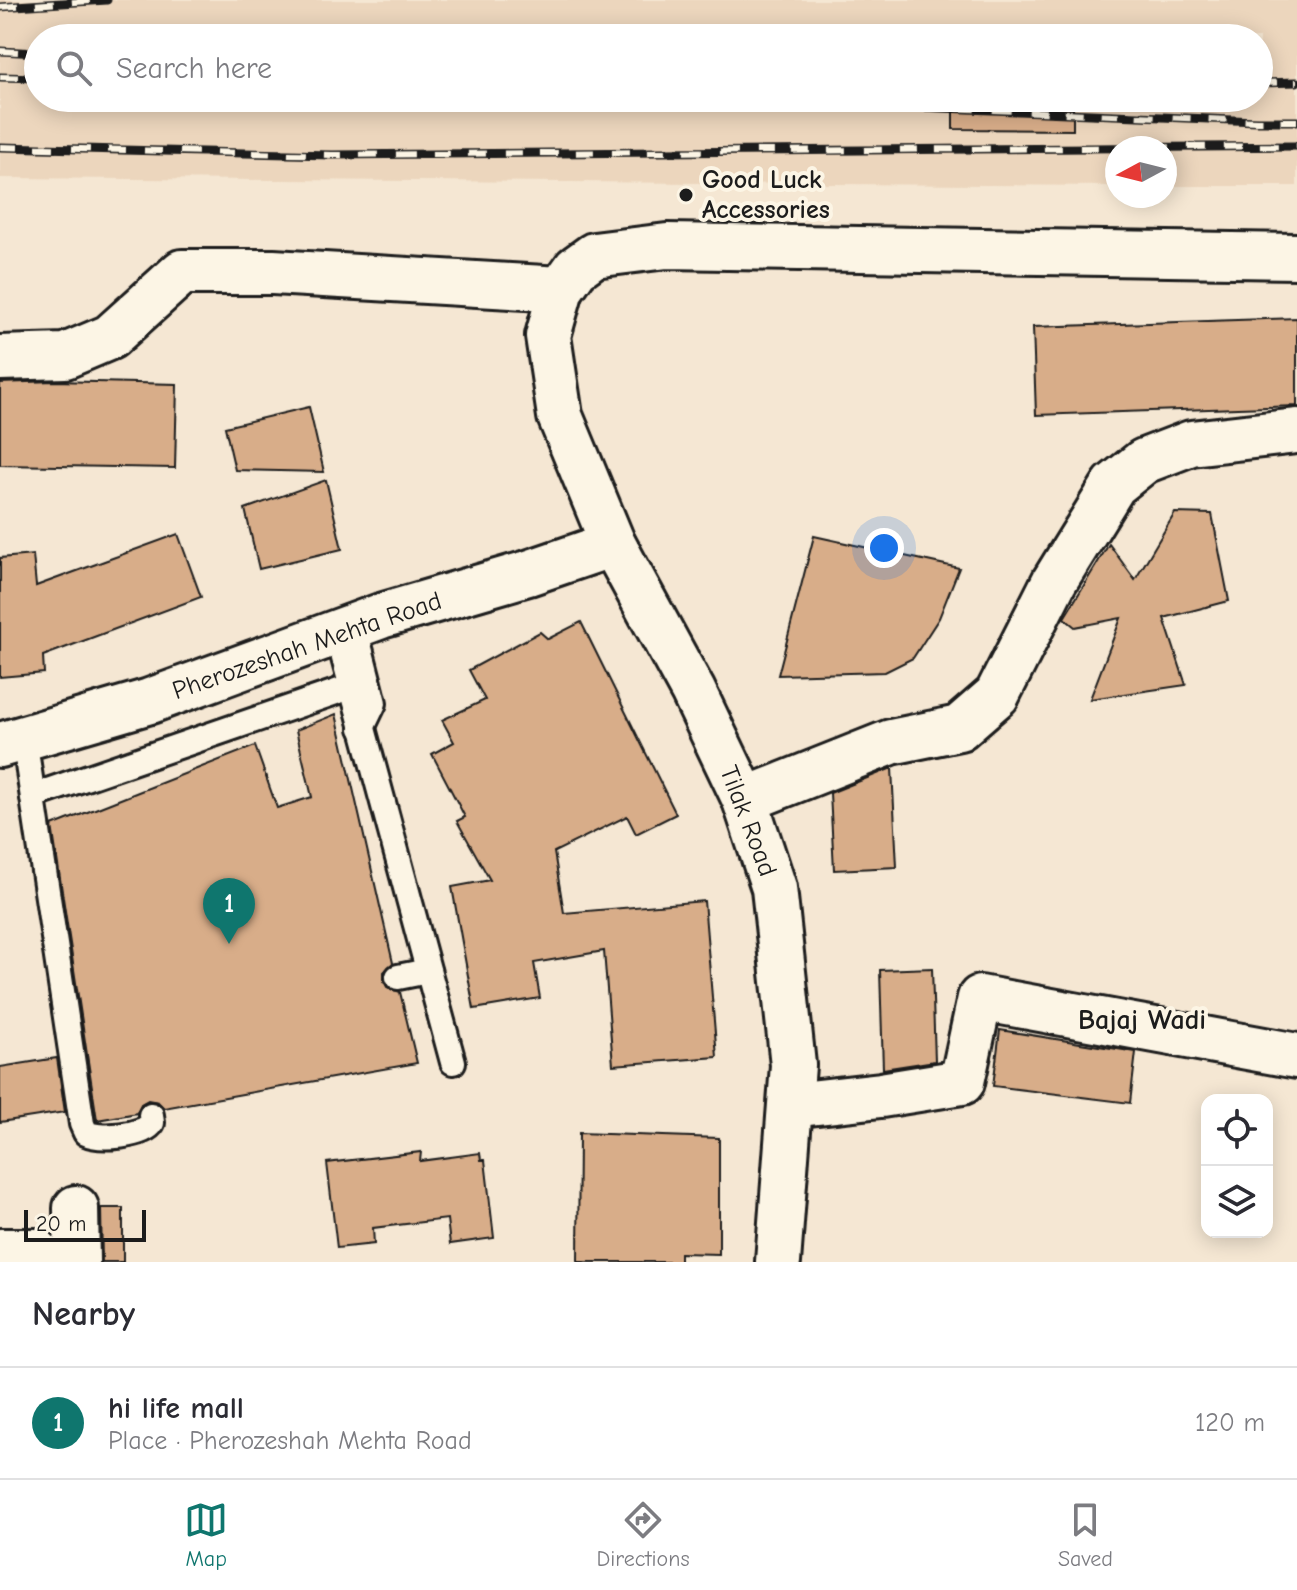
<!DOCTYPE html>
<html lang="en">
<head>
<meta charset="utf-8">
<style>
  :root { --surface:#fff; --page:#f7f7f7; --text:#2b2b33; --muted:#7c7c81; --line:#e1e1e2; --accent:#0f766e }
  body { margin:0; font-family:"Comic Neue",sans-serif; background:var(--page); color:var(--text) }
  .controls { position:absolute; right:24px; bottom:24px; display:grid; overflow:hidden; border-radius:16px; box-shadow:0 4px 20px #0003 }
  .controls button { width:72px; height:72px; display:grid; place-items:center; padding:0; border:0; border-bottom:2px solid var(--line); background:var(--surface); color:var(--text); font:40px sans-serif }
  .compass { position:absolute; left:1105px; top:136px; width:72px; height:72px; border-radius:50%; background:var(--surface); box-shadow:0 4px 20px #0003; rotate:263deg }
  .scale { position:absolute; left:24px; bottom:20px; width:122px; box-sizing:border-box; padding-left:8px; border:4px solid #1c1c1c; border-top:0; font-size:22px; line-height:28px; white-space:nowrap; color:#1c1c1c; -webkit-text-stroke:6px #fcf5e5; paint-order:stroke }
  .you { position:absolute; left:884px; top:548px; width:28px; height:28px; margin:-20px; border:6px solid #fff; border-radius:50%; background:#1a73e8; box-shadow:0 0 0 12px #1a73e833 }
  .badge { display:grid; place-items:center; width:52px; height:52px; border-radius:50%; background:var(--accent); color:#fff; font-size:26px; font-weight:700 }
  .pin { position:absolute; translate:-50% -66px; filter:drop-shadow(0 2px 4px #0008) }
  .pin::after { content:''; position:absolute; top:42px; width:28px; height:24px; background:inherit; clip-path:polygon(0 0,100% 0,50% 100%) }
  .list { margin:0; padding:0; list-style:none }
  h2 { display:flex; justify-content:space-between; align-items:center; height:104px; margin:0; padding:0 32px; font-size:34px }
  h2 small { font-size:26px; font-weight:400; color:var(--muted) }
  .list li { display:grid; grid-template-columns:52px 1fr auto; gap:24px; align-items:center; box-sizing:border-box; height:112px; padding:0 32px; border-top:2px solid var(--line) }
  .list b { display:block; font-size:30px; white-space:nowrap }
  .list p { margin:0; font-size:26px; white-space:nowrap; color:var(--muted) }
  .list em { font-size:26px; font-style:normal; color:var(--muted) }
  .icon { flex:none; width:44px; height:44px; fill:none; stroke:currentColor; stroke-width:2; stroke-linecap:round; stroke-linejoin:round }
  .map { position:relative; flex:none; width:1297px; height:1262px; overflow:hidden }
  .search { position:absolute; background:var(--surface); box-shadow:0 4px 20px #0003; left:24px; right:24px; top:24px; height:88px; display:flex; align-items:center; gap:20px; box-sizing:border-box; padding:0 28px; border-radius:44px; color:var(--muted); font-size:30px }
  .sheet { height:216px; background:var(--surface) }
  nav { display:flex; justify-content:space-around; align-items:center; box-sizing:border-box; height:112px; border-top:2px solid var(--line); background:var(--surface); font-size:22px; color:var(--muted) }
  nav a { display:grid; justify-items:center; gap:4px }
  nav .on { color:var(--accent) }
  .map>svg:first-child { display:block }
  .built { fill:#ecd6bd; fill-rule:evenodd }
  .building { fill:#d8ad89; stroke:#1c1c1c; stroke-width:2 }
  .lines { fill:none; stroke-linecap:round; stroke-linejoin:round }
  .lane-casing { stroke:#1c1c1c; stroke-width:30 }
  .street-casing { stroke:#1c1c1c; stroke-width:50 }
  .secondary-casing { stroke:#1c1c1c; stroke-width:50 }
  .lane { stroke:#fcf5e5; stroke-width:24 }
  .street { stroke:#fcf5e5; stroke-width:44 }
  .secondary { stroke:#fcf5e5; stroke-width:44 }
  .rail-casing { stroke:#1c1c1c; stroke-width:9 }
  .rail { stroke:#fcf5e5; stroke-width:6; stroke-dasharray:18; stroke-linecap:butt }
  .poi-dot { fill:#1c1c1c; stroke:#fcf5e5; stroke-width:3 }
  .labels { text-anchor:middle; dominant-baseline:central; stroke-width:8; stroke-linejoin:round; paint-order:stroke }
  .poi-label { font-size:26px; font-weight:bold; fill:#1c1c1c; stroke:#fcf5e5; text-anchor:start }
  .street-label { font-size:26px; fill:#1c1c1c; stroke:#fcf5e5 }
  .neighbourhood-label { font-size:28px; font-weight:bold; fill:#1c1c1c; stroke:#fcf5e5 }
</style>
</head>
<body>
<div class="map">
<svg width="1297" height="1262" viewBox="0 0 1297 1262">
  <rect width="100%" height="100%" fill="#f5e7d3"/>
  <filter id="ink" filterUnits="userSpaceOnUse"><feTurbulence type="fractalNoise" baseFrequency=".0125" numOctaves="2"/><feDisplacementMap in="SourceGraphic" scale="16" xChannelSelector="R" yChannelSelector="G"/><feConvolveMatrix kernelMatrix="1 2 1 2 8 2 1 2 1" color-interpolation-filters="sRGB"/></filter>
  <g filter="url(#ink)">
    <!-- built -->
    <path class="built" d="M 0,0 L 1297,0 L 1297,186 L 1165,186 L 1165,148 L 1117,148 L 1117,186 L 0,178 ZM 38,38 L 1259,38 L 1259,98 L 38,98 Z"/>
    <!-- building -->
    <g class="building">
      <polygon points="953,98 1073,98 1073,130 953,129"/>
      <polygon points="1297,318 1297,406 1036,415 1033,327"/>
      <polygon points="54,381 177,384 175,468 0,465 0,383"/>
      <polygon points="309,407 324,472 235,470 225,427"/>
      <polygon points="326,480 342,549 259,569 245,509"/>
      <polygon points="1175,513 1212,514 1229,601 1164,618 1186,685 1090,699 1121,618 1075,627 1064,618 1109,544 1135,580"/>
      <polygon points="178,534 201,597 43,656 44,673 0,677 0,558 33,555 36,586"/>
      <polygon points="814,536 959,568 939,618 913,658 885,672 778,675"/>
      <polygon points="581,622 676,814 636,834 627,816 554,852 564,913 704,901 717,1057 613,1065 604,951 534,963 540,998 474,1009 452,887 490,880 457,821 465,817 432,754 454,742 442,720 485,700 469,670 540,632 548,639"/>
      <polygon points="336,714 393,963 384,972 384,981 387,987 400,992 417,1063 164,1108 158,1102 148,1100 141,1104 137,1113 97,1120 52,826 255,746 277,808 312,797 296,730"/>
      <polygon points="892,768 897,867 834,870 830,793"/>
      <polygon points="932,968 935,1061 883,1069 880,970"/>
      <polygon points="1000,1030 1136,1052 1130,1103 993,1086"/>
      <polygon points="57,1058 65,1112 0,1122 0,1067"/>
      <polygon points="579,1133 719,1138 719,1254 680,1253 680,1262 578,1262"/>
      <polygon points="421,1152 420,1161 480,1153 481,1160 485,1160 494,1238 450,1244 447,1219 373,1228 374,1244 337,1248 327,1163"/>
      <polygon points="101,1208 123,1208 123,1262 102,1262"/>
    </g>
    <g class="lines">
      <defs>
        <g id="lane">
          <polyline points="354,625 374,703 362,728"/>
          <polyline points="337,632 453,1062"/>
          <path d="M 24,738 L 82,1124 L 86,1133 C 100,1140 144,1136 152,1123 L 151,1115"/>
          <polyline points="33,796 368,681"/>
          <polyline points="398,977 428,971"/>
        </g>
        <g id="street">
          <polyline points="0,358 65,356 110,337 182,272 273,272 561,289"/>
          <polyline points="0,745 150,701 381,616 528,573 613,544"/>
          <polyline points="745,800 891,742 959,728 997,695 1054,582 1114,485 1144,461 1191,443 1297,431"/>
          <polyline points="791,1105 881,1095 962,1082 980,998 1297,1056"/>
          <polyline points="76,1208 77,1262"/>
          <polyline points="0,1251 36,1251 47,1262"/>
        </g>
        <polyline id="secondary" points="778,1262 793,1065 774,888 745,800 693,691 613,544 560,416 548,336 561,289 576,268 594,255 667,246 1297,256"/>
      </defs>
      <!-- lane casing -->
      <use href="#lane" class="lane-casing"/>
      <!-- street casing -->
      <use href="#street" class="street-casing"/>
      <!-- secondary casing -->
      <use href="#secondary" class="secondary-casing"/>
      <!-- lane -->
      <use href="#lane" class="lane"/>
      <!-- street -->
      <use href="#street" class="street"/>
      <!-- secondary -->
      <use href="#secondary" class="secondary"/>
      <defs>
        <g id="rail">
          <polyline points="0,7 107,0"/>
          <polyline points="0,51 38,53"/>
          <polyline points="0,77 38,78"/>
          <polyline points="1259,83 1297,82"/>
          <polyline points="705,98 1257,121 1297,121"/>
          <polyline points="0,147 332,155 1297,146"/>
        </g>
      </defs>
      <!-- rail casing -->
      <use href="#rail" class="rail-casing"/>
      <!-- rail -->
      <use href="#rail" class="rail"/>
    </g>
  </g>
  <!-- markers -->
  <circle class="poi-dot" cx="686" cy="195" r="8"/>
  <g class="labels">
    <!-- poi labels -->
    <g class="poi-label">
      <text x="702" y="180">Good Luck<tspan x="702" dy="30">Accessories</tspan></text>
    </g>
    <!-- street labels -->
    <g class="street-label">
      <text transform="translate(307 646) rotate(-19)">Pherozeshah Mehta Road</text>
      <text transform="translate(748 821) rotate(69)">Tilak Road</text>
    </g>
    <!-- neighbourhood labels -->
    <g class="neighbourhood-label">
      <text x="1142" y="1020">Bajaj Wadi</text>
    </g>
  </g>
</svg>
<div class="controls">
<button><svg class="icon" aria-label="locate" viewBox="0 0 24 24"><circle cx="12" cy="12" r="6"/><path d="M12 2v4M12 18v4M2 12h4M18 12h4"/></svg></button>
<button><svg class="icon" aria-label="layers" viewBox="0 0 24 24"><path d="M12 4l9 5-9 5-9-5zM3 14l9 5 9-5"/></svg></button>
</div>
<svg class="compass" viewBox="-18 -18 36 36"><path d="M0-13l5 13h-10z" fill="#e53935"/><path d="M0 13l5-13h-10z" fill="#7c7c81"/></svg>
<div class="scale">20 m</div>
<div class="you"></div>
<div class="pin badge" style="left:229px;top:944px">1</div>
<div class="search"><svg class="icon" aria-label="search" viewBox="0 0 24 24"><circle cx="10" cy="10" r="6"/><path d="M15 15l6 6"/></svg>Search here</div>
</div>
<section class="sheet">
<h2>Nearby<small></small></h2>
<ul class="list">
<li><span class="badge">1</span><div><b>hi life mall</b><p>Place · Pherozeshah Mehta Road</p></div><em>120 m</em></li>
</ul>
</section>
<nav>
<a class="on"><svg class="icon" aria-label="map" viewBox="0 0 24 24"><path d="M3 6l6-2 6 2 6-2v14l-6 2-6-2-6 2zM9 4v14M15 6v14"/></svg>Map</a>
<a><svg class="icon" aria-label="directions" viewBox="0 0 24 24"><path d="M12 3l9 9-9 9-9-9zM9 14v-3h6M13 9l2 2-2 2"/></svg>Directions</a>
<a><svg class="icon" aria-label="saved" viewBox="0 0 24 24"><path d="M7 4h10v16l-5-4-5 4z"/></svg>Saved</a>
</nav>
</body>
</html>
